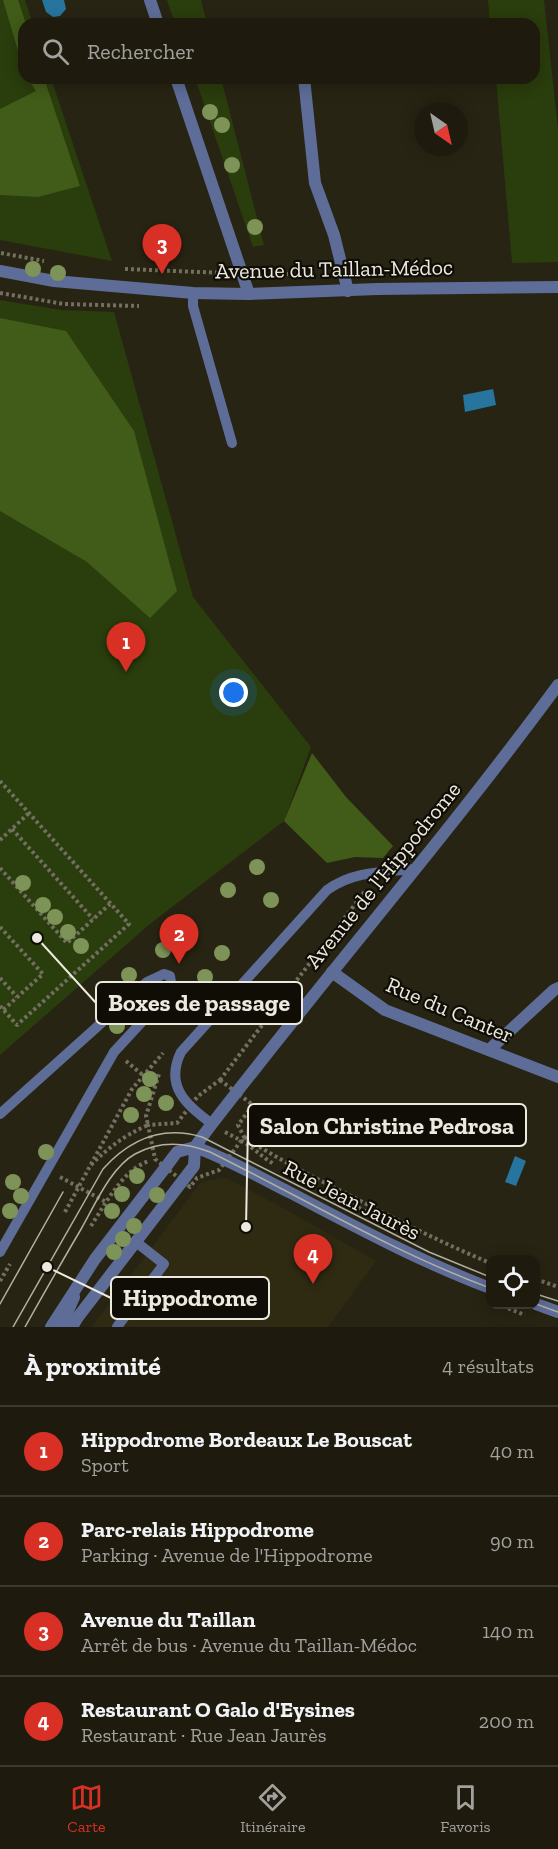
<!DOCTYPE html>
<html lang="fr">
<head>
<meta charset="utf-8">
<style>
  :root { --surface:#1e1b0e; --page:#2b281c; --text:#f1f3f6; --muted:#a1a19e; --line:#3c392e; --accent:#d93025 }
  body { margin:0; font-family:"Zilla Slab",serif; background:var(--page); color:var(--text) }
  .controls { position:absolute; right:18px; bottom:18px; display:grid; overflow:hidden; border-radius:12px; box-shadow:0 3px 15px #0003 }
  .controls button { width:54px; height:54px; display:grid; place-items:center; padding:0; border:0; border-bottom:2px solid var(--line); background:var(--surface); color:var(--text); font:30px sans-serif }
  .compass { position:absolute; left:414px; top:102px; width:54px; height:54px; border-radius:50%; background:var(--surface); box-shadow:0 3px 15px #0003; rotate:146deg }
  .you { position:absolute; left:234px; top:693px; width:21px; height:21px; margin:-15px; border:4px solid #fff; border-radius:50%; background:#1a73e8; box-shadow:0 0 0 9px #1a73e833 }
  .badge { display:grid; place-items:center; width:39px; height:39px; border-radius:50%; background:var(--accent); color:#fff; font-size:20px; font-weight:700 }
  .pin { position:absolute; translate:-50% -50px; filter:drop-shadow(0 2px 3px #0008) }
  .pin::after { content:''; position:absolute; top:32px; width:21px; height:18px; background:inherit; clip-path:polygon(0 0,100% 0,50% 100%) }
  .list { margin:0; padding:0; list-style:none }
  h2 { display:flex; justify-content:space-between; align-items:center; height:78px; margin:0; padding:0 24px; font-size:26px }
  h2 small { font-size:20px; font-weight:400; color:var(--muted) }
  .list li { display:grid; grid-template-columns:39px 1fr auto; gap:18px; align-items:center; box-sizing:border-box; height:90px; padding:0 24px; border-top:2px solid var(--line) }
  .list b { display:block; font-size:22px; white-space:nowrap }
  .list p { margin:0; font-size:20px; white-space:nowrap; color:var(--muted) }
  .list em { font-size:20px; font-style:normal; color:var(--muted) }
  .icon { flex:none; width:33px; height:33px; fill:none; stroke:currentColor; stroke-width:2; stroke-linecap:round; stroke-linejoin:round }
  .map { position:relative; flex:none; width:558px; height:1327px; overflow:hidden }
  .search { position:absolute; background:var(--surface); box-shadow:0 3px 15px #0003; left:18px; right:18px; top:18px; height:66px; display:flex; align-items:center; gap:15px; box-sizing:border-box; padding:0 21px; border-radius:18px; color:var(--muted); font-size:22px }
  .sheet { height:438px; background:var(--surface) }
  nav { display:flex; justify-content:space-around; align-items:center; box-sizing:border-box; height:84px; border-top:2px solid var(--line); background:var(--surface); font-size:16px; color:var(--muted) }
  nav a { display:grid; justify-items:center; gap:3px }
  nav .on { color:var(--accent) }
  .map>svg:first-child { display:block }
  .built { fill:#2f2a12 }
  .green { fill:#2a3d0c }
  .forest { fill:#415b18 }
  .water { fill:#27759e }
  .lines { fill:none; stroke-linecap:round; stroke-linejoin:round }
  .path { stroke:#736f61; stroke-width:4; stroke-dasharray:3 3; stroke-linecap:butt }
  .service { stroke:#5e6d98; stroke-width:10 }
  .minor { stroke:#5e6d98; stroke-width:12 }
  .tertiary { stroke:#5e6d98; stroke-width:12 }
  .tram { stroke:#b2b0a3; stroke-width:1.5 }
  .tree { fill:#7d9358 }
  .labels { text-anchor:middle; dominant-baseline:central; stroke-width:4.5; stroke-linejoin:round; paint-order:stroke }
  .street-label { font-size:22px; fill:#eceadf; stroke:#0f0d06 }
  .leader { fill:none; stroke:#eceadf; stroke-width:2 }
  .callout-dot { fill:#eceadf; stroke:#0f0d06; stroke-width:2 }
  .callout { fill:#0f0d06; stroke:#eceadf; stroke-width:2 }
  .callout-label { font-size:24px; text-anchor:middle; font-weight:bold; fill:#eceadf }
</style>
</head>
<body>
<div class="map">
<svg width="558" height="1327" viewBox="0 0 558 1327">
  <rect width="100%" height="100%" fill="#282413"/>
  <!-- built -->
  <polygon class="built" points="226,1178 281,1207 376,1261 328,1327 92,1327 201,1182"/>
  <!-- green -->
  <g class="green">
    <polygon points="0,0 25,0 33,24 24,24 24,78 51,78 112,261 0,240"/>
    <polygon points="167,0 201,0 207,24 175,24"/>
    <polygon points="488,0 544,0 558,129 558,262 512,263 496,78 534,78 534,24 490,24"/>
    <polygon points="195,78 221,78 264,245 253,247"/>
    <polygon points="0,300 61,310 114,312 193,597 311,747 284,821 150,924 0,1055"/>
  </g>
  <!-- forest -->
  <g class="forest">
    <polygon points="3,0 18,0 26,24 24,24 24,71"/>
    <polygon points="28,78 44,78 80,186 38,197 1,195 0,195 0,109 36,91"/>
    <polygon points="0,318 66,331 134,431 177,591 150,618 87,562 0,511"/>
    <polygon points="312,753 346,797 393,846 383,858 355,857 327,863 284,821"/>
  </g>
  <!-- water -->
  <g class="water">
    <polygon points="42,0 64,0 66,9 60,16 53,17 46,12"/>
    <polygon points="493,389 496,405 465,412 463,395"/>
    <polygon points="515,1156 526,1161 516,1186 505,1182"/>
  </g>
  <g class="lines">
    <!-- path -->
    <g class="path">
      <polyline points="1,253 44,261"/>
      <polyline points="125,269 225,273"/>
      <polyline points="257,275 288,274"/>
      <polyline points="0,293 64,304 139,306"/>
      <polyline points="0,781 129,924 17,1025 0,1006"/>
      <polyline points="12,829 93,919"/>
      <polyline points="0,840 29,813"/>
      <polyline points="0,868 67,943 110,904"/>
      <polyline points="0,927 43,974 3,1010"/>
      <polyline points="0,978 17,997"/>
      <polyline points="126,1061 144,1076"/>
      <polygon points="220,1080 253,1105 238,1125 244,1137 219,1170 197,1178 190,1187 155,1159 148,1125 177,1123 198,1096"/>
      <polyline points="220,1080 366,890"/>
      <path d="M 225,1132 C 234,1137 243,1141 251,1147 C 259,1153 265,1159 274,1164"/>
      <path d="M 244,1137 C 279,1160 315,1178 353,1197 C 398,1221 443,1243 490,1263"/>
      <path d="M 91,1165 C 109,1147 125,1135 148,1125 L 146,1116 L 159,1074"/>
      <path d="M 60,1177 L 106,1202 C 118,1185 129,1168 149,1161"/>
      <polyline points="337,1196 378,1218"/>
      <polyline points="65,1212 132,1089 163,1053"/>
      <polyline points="91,1226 106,1202"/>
      <polyline points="536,1279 558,1287"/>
      <polyline points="0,1281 10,1264"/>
      <polyline points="497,1304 525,1315"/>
    </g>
    <!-- service -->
    <g class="service">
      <polyline points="193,293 193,306 232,443"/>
      <polyline points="0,1114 147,982 164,974 170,976 171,982 163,999 114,1052 0,1252"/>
      <path d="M 212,1124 C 187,1105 164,1087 181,1052 L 327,890 C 353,871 383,872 415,869"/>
      <polyline points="117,1327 164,1264 136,1242"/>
    </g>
    <!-- minor -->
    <g class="minor">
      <polyline points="150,0 158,24"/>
      <polyline points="176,78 249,294"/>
      <polyline points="304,78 315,183 334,235 348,291"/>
      <polyline points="332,972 385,1010 558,1077"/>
      <polyline points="489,1050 554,990 558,988"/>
      <path d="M 195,1147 C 228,1159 259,1177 291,1193 C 356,1227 421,1262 490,1288"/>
      <polyline points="536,1304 558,1312"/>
      <polyline points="61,1327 74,1297"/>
    </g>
    <!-- tertiary -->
    <g class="tertiary">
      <polyline points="0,271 54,281 193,293 249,294 377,289 558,287"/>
      <polyline points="51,1327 95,1259 165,1168 177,1152 195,1147"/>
      <path d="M 72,1327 L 78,1317 L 194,1166 L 195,1147 L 202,1137 C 318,985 444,840 558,685"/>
    </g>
    <!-- tram -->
    <g class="tram">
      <polyline points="536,1294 558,1301"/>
      <polyline points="0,1304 63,1192"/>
      <polyline points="536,1304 558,1312"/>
      <path d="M 13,1327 L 103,1169 C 130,1139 162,1125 202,1137 L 429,1252 L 490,1277"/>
      <path d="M 25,1327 C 43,1295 61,1263 80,1231 C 94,1207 110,1168 135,1154 C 160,1140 185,1142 210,1152 C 303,1198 393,1252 490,1288"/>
    </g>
  </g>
  <!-- trees -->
  <g class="tree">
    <circle cx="210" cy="112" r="8"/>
    <circle cx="222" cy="125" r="8"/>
    <circle cx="232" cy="165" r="8"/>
    <circle cx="255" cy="227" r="8"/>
    <circle cx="33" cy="269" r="8"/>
    <circle cx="58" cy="273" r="8"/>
    <circle cx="257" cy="867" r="8"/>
    <circle cx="23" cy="883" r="8"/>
    <circle cx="228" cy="890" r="8"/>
    <circle cx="271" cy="900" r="8"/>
    <circle cx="43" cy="905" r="8"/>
    <circle cx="55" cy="917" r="8"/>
    <circle cx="184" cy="927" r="8"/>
    <circle cx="68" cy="932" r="8"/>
    <circle cx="81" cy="946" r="8"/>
    <circle cx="163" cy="950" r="8"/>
    <circle cx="222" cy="953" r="8"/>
    <circle cx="129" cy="975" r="8"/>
    <circle cx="205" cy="977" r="8"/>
    <circle cx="117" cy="1026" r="8"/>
    <circle cx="150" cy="1079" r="8"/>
    <circle cx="144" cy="1094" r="8"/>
    <circle cx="166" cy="1103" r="8"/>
    <circle cx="131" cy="1115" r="8"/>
    <circle cx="46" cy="1152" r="8"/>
    <circle cx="137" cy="1176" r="8"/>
    <circle cx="13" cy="1182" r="8"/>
    <circle cx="122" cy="1194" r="8"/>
    <circle cx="157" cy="1195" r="8"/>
    <circle cx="21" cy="1196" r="8"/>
    <circle cx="10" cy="1211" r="8"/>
    <circle cx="112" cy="1211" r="8"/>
    <circle cx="134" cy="1226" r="8"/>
    <circle cx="123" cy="1239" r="8"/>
    <circle cx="114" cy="1252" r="8"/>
  </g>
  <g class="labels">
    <!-- street labels -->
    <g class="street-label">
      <text transform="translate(334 269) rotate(-1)">Avenue du Taillan-Médoc</text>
      <text transform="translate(383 875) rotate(-51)">Avenue de l'Hippodrome</text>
      <text transform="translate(450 1010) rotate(23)">Rue du Canter</text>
      <text transform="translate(352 1200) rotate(27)">Rue Jean Jaurès</text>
    </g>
  </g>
  <!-- callouts -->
  <path class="leader" d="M37 938L96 1003M246 1227L248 1125M47 1267L111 1298"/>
  <g class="callout-dot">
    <circle cx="37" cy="938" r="6"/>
    <circle cx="246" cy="1227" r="6"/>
    <circle cx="47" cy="1267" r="6"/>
  </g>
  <g class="callout">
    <rect x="96" y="982" width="206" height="42" rx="6"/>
    <rect x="248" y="1104" width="278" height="42" rx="6"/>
    <rect x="111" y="1277" width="158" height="42" rx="6"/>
  </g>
  <g class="callout-label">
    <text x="199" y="1011">Boxes de passage</text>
    <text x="387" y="1134">Salon Christine Pedrosa</text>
    <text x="190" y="1306">Hippodrome</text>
  </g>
</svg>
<div class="controls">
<button><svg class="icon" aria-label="locate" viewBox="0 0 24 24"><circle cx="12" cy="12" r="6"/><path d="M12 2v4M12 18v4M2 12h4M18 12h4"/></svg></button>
</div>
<svg class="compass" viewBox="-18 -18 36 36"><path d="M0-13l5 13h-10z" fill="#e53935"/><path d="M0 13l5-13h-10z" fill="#a1a19e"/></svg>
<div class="you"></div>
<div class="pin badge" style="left:126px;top:672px">1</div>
<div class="pin badge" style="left:179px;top:964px">2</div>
<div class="pin badge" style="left:162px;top:274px">3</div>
<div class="pin badge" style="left:313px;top:1284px">4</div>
<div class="search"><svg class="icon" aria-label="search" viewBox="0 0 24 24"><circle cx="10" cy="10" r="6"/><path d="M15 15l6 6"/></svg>Rechercher</div>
</div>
<section class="sheet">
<h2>À proximité<small>4 résultats</small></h2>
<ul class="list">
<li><span class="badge">1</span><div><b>Hippodrome Bordeaux Le Bouscat</b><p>Sport</p></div><em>40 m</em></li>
<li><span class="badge">2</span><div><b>Parc-relais Hippodrome</b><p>Parking · Avenue de l'Hippodrome</p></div><em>90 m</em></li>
<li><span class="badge">3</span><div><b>Avenue du Taillan</b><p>Arrêt de bus · Avenue du Taillan-Médoc</p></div><em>140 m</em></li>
<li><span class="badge">4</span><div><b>Restaurant O Galo d'Eysines</b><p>Restaurant · Rue Jean Jaurès</p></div><em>200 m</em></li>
</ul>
</section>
<nav>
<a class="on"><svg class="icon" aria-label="map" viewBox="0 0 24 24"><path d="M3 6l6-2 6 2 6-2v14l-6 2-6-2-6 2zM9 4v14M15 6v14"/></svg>Carte</a>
<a><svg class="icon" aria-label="directions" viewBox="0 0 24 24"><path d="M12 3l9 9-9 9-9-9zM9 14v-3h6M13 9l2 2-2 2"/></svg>Itinéraire</a>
<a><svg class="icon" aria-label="saved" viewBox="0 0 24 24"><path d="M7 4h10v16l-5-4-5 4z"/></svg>Favoris</a>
</nav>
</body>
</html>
